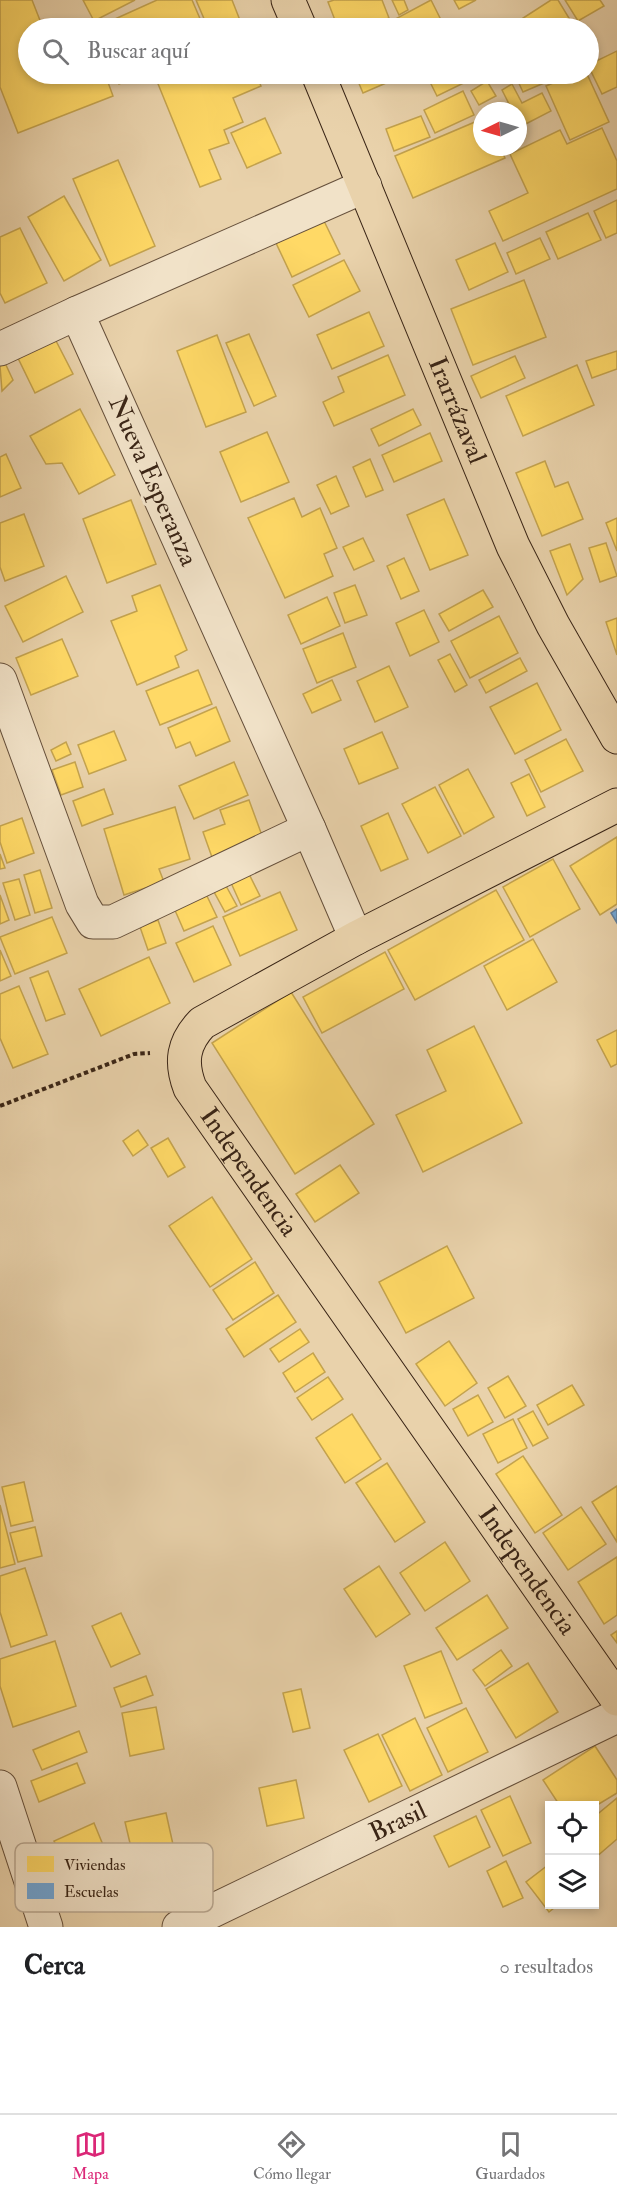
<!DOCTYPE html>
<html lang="es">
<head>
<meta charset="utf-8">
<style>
  :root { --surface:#fff; --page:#f6f6f6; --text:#202124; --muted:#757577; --line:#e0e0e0; --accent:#db2777 }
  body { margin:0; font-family:"IM FELL Double Pica",serif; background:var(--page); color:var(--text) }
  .controls { position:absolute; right:18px; bottom:18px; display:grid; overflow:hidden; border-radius:0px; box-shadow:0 3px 9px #0003 }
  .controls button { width:54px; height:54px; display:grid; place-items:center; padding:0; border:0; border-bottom:2px solid var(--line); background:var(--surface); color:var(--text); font:30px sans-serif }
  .compass { position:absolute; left:473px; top:102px; width:54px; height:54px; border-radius:50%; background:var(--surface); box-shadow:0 3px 9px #0003; rotate:265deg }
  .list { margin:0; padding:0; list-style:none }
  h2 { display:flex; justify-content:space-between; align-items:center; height:78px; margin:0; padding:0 24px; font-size:26px }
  h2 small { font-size:20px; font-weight:400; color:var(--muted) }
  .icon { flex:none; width:33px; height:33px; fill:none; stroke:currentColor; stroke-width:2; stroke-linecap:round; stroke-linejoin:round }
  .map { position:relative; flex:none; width:617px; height:1927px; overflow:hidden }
  .search { position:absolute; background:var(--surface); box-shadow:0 3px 9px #0003; left:18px; right:18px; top:18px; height:66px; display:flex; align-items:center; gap:15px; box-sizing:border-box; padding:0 21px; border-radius:33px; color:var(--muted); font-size:22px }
  .sheet { height:186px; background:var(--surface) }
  nav { display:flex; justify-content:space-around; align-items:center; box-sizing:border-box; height:84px; border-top:2px solid var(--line); background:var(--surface); font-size:16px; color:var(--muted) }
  nav a { display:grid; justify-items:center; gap:3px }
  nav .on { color:var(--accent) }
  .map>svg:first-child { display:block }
  .homes { fill:#ffd966; stroke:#c4a34e; stroke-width:1.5 }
  .schools { fill:#6fa8dc; stroke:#5f81a1; stroke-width:1.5 }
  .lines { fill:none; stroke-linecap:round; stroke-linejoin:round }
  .minor-casing { stroke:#66503b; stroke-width:35 }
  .major-casing { stroke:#3a2516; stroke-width:35 }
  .path { stroke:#3a2516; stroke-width:4; stroke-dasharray:4.5 3; stroke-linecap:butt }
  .minor { stroke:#f1e2c8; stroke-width:33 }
  .major { stroke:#e9d2ab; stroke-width:33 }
  .labels { text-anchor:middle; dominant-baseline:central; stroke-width:6; stroke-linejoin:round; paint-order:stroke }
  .street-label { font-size:26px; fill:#3a2516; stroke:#f1e2c8 }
  .key { fill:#f1e2c8; stroke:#baa993; stroke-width:1.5 }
  .key-label { font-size:16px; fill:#3a2516 }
</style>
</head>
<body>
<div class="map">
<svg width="617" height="1927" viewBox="0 0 617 1927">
  <rect width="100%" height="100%" fill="#e9d2ab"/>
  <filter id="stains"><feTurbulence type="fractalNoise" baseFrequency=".00333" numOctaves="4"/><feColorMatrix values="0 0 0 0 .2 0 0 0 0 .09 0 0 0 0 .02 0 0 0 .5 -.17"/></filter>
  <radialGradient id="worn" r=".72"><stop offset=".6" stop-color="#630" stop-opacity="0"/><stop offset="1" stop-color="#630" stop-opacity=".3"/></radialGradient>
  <!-- homes -->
  <g class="homes">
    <polygon points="0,0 32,0 43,28 28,28 28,74 105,74 113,96 18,133 0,87"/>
    <polygon points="83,0 135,0 94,21"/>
    <polygon points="157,0 192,0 204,28 95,28"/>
    <polygon points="196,0 232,0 243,28 208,28"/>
    <polygon points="334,0 382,0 389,18 360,28 338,28 328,2"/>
    <polygon points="392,0 404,0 408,10 399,15"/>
    <polygon points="431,0 441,20 425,28 388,28 386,24"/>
    <polygon points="454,0 476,0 459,9"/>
    <polygon points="551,0 558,0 572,23 565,28 522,28 517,22"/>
    <polygon points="565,0 600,0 604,6 578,21"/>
    <polygon points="617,51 617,87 602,94 588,65"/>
    <polygon points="115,74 143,74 119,84"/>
    <polygon points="154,74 256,74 261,86 233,98 243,122 224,130 229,143 209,150 221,179 200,187"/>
    <polygon points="355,74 382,74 386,83 363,93"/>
    <polygon points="426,74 471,74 474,78 437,96"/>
    <polygon points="525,74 540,74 544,83 523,92 516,77"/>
    <polygon points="574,74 587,74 609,122 570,140 546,86"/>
    <polygon points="487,81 496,96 479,105 471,91"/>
    <polygon points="512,84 522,103 542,93 551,111 518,128 518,111 498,110 509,104 502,90"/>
    <polygon points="463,91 474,115 435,133 424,110"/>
    <polygon points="421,116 430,137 394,151 386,129"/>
    <polygon points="265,118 281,153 247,168 231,133"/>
    <polygon points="482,119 482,147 500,147 505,158 413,198 395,156"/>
    <polygon points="602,128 617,161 617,189 503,241 489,211 528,193 510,154 560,130 567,144"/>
    <polygon points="118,160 155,246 110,266 73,179"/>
    <polygon points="64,196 101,260 64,281 28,217"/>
    <polygon points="617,200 617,233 606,238 594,211"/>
    <polygon points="588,213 601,240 558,259 546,232"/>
    <polygon points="324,221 340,254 292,277 276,243"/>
    <polygon points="20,228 47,283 5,303 0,293 0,237"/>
    <polygon points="540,238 550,259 516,274 507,253"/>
    <polygon points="495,243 508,272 469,290 456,260"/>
    <polygon points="344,260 360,291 309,317 293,285"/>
    <polygon points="524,280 546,337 473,365 451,309"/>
    <polygon points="369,312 384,346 332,369 317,335"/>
    <polygon points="249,334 276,396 254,406 226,343"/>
    <polygon points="53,335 73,374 35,393 16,354"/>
    <polygon points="217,335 246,412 206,427 177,351"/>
    <polygon points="617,351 617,369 592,378 586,361"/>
    <polygon points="388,355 405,395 334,426 323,402 344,392 338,377"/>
    <polygon points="515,356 525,378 481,398 471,376"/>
    <polygon points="5,363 13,380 2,391 0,366"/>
    <polygon points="577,365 594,405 523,436 506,396"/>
    <polygon points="80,409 115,475 79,494 62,463 46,464 30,436"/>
    <polygon points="413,409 421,425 379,446 371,429"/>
    <polygon points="267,432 289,482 241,502 220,452"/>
    <polygon points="430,433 442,461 394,482 382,455"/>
    <polygon points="6,454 21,488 0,497 0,457"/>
    <polygon points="370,459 383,490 366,497 353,467"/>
    <polygon points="545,461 555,487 568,482 583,519 542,536 516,473"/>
    <polygon points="336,476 349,506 331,514 317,485"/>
    <polygon points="294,498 302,517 320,508 337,548 324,554 333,576 285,598 248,518"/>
    <polygon points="444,499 468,555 430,570 407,515"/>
    <polygon points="131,500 156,564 107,583 83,519"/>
    <polygon points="24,514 44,566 5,581 0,567 0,523"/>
    <polygon points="617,518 617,551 606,523"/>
    <polygon points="363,538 374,561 354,570 343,547"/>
    <polygon points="606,543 617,576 600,582 589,548"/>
    <polygon points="570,544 583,579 567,595 550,551"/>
    <polygon points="404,558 419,591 401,599 387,566"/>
    <polygon points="66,576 83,612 23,642 5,606"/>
    <polygon points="160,585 187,650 175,656 179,667 137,685 111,621 137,611 132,596"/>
    <polygon points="355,585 367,615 345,623 334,593"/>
    <polygon points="483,590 493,607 449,631 439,614"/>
    <polygon points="327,597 340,626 301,644 288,615"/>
    <polygon points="424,610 439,642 410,656 396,623"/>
    <polygon points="499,616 518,653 470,678 451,641"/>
    <polygon points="617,618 617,655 606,622"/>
    <polygon points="343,633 356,667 317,683 303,649"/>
    <polygon points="62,639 78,676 31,695 16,658"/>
    <polygon points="450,654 467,685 455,692 438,660"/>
    <polygon points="520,658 527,671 486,693 479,680"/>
    <polygon points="389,666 408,707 375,722 357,681"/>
    <polygon points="198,670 212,704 160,725 146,691"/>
    <polygon points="332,680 341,700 312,713 303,694"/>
    <polygon points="537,683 561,730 515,754 490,707"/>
    <polygon points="216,707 230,741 196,756 190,742 176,748 168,728"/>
    <polygon points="114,731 126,760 89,774 78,745"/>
    <polygon points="382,732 398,768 359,784 344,749"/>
    <polygon points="566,739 583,771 541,792 525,760"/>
    <polygon points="66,742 71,754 56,761 51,750"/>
    <polygon points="75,762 83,787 61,795 52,770"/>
    <polygon points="234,762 248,795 194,819 179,786"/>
    <polygon points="468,769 494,817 464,834 439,785"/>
    <polygon points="529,774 545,807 527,816 511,783"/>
    <polygon points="435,787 461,836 428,853 402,804"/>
    <polygon points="104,789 113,814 82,826 73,801"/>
    <polygon points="249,800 264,841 213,860 203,832 225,824 220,810"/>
    <polygon points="175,807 190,859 159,869 164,882 124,895 104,829"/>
    <polygon points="388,813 408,859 381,871 361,826"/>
    <polygon points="22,818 34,853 7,863 0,842 0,826"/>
    <polygon points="617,837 617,904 600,915 570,866"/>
    <polygon points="0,854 5,868 0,869"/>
    <polygon points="553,859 580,909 530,937 503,887"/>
    <polygon points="245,866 260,896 241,905 227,874"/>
    <polygon points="40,870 52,908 35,913 24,875"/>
    <polygon points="19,879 30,915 15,920 3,883"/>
    <polygon points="225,884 237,906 225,912 213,890"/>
    <polygon points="496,890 524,940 415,1000 388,950"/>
    <polygon points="280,892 297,930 240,956 223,917"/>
    <polygon points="206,894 217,917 184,931 174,908"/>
    <polygon points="0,895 9,920 0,924"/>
    <polygon points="52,917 67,953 15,974 0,937"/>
    <polygon points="158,920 166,943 148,950 140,927"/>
    <polygon points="213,926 231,965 194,982 176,943"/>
    <polygon points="533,939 557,982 507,1010 484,966"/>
    <polygon points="0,950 11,976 0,981"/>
    <polygon points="385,952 404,989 322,1033 303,997"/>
    <polygon points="149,957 170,1003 101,1036 79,989"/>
    <polygon points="48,971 65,1014 46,1021 30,978"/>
    <polygon points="19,986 48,1054 13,1068 0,1038 0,994"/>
    <polygon points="291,992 374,1124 295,1174 212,1043"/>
    <polygon points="474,1026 522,1123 423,1172 396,1115 446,1091 427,1050"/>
    <polygon points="617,1030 617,1064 611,1067 597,1040"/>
    <polygon points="138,1130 148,1145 133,1156 123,1141"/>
    <polygon points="168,1138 185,1167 168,1177 151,1148"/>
    <polygon points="340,1165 359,1193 315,1222 296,1194"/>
    <polygon points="212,1197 252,1259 210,1287 169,1226"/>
    <polygon points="447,1246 474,1298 406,1333 379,1282"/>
    <polygon points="255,1262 274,1293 233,1320 213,1290"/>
    <polygon points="278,1295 296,1322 244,1357 226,1329"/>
    <polygon points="300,1329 309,1342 279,1362 270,1349"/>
    <polygon points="449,1341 477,1383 445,1406 416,1364"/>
    <polygon points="313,1353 325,1372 295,1392 283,1373"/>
    <polygon points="508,1376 526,1406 505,1418 488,1388"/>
    <polygon points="328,1377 343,1399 312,1420 297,1398"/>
    <polygon points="572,1385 584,1405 548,1425 537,1405"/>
    <polygon points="478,1395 493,1422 468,1436 453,1409"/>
    <polygon points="533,1411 548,1438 533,1446 518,1419"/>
    <polygon points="352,1414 381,1459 345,1483 316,1438"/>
    <polygon points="513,1419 527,1448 498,1463 483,1434"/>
    <polygon points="523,1456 562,1515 535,1533 496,1474"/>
    <polygon points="387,1463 425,1522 395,1542 356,1483"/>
    <polygon points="24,1482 33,1521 11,1526 2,1487"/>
    <polygon points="617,1486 617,1542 592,1502"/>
    <polygon points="0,1505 15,1564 0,1568"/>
    <polygon points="581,1507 606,1544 568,1570 543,1533"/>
    <polygon points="35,1527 42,1556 18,1562 10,1533"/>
    <polygon points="445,1542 470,1581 425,1611 400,1573"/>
    <polygon points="617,1557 617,1615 604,1624 578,1582"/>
    <polygon points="379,1566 410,1614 376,1637 344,1589"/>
    <polygon points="25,1568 47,1635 11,1647 0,1612 0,1576"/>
    <polygon points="487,1595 508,1628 457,1660 436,1628"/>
    <polygon points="121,1613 140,1654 111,1667 92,1626"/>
    <polygon points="617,1631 617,1643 611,1635"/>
    <polygon points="55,1641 76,1706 13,1727 0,1686 0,1659"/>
    <polygon points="501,1650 512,1666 485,1686 473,1670"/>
    <polygon points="441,1651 462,1703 425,1718 404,1666"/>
    <polygon points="528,1663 558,1712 516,1738 486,1689"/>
    <polygon points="146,1676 153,1695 121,1707 114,1688"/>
    <polygon points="301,1689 310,1728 293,1732 283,1693"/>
    <polygon points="156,1707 164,1749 130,1756 122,1713"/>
    <polygon points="466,1708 488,1752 448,1772 427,1728"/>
    <polygon points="415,1718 442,1775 410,1791 382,1735"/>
    <polygon points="79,1731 87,1752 42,1770 33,1750"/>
    <polygon points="378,1734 402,1786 369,1802 344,1750"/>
    <polygon points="595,1746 617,1780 617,1793 594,1807 594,1806 560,1806 543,1780"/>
    <polygon points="77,1763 85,1783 39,1802 31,1781"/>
    <polygon points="296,1780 304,1818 267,1826 259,1788"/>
    <polygon points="510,1796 531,1843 503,1856 481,1810"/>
    <polygon points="617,1798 617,1839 595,1858 594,1817"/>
    <polygon points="166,1813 182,1885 142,1894 125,1822"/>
    <polygon points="476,1816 490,1847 449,1867 434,1836"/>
    <polygon points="94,1823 103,1845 65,1863 54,1841"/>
    <polygon points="506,1861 523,1898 503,1907 487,1871"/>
    <polygon points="548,1865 550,1868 550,1904 559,1904 549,1912 526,1882"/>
  </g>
  <!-- schools -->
  <polygon class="schools" points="617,909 617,923 611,913"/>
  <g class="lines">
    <defs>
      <g id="minor">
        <polyline points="0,349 77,313"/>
        <polyline points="0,680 82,904 93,922 113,922 309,829"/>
        <polyline points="356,938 309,829 77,313 365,186"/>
        <polyline points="0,1787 46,1927"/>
        <path id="s1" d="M 179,1927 L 617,1716"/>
      </g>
      <g id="major">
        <polyline points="288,0 300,28"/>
        <path id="s2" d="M 318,74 L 513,546 L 553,625 L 617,737"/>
        <path id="s3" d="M 617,805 L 356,938 L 202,1023 C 183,1043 180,1062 190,1088 L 617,1699"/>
      </g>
    </defs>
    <!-- minor casing -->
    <use href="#minor" class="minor-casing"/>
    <!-- major casing -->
    <use href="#major" class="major-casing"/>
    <!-- path -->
    <polyline class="path" points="0,1106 134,1054 150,1053"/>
    <!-- minor -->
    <use href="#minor" class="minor"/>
    <!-- major -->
    <use href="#major" class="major"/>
  </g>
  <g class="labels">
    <!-- street labels -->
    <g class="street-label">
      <text stroke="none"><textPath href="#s2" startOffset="364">Irarrázaval</textPath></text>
      <text transform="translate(153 481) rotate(66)">Nueva Esperanza</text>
      <text stroke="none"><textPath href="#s3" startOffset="642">Independencia</textPath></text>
      <text stroke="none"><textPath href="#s3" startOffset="1128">Independencia</textPath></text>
      <text stroke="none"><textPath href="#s1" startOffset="243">Brasil</textPath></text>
    </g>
  </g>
  <!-- legend -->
  <rect x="15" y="1843" width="198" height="69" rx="9" class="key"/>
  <rect x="27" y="1856" width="27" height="16" fill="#ffd966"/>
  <rect x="27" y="1883" width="27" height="16" fill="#6fa8dc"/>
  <g class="key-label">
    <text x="64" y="1870">Viviendas</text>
    <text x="64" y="1897">Escuelas</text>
  </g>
  <rect width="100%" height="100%" filter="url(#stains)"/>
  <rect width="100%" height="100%" fill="url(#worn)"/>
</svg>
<div class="controls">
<button><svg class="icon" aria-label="locate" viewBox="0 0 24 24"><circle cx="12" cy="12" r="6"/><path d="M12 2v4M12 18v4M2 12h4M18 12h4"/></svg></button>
<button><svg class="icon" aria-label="layers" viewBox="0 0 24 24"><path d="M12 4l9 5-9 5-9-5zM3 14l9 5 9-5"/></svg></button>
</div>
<svg class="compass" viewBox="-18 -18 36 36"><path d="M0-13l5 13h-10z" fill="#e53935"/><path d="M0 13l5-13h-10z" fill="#757577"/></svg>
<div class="search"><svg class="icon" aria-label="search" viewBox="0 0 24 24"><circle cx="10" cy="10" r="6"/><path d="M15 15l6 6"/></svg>Buscar aquí</div>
</div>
<section class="sheet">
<h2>Cerca<small>0 resultados</small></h2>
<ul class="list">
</ul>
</section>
<nav>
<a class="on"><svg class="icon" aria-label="map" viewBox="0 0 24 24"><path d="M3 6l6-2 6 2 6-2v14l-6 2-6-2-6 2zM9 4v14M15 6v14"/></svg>Mapa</a>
<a><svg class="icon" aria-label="directions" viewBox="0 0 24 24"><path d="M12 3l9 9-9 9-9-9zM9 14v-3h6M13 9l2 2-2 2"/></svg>Cómo llegar</a>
<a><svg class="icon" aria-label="saved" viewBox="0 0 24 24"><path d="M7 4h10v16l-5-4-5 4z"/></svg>Guardados</a>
</nav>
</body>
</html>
